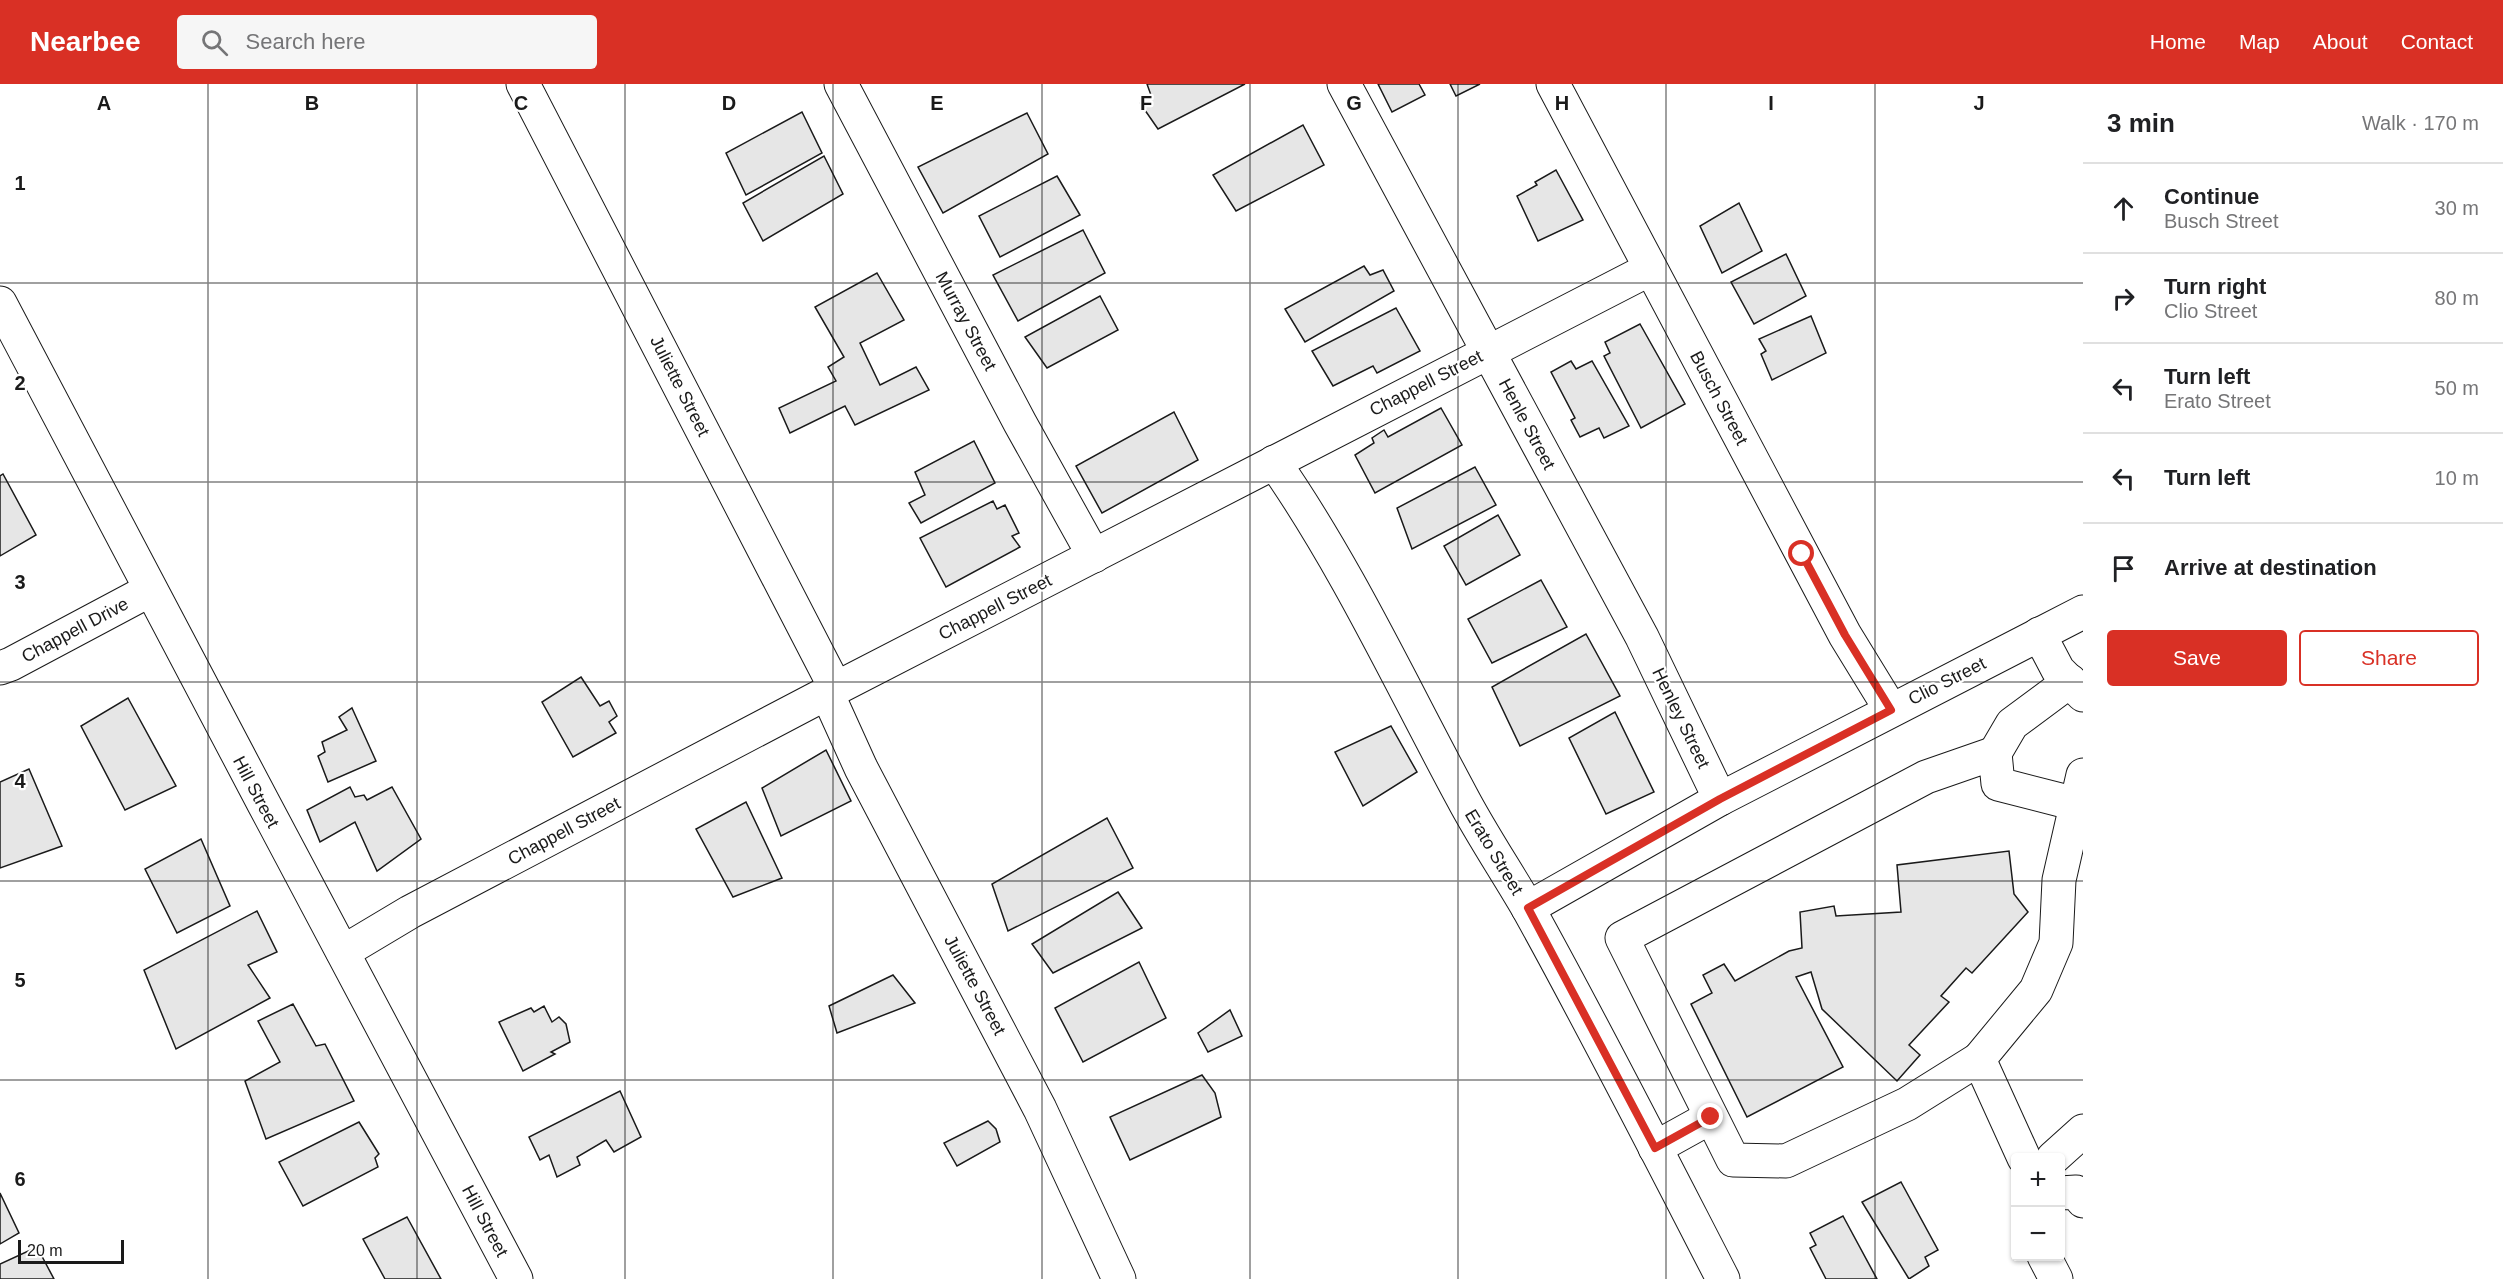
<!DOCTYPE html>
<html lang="en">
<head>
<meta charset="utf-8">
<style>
  :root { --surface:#fff; --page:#f6f6f6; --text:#202124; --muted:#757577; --line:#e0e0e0; --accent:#d93025 }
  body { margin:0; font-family:Arial,sans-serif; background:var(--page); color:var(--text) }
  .controls { position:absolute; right:18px; bottom:18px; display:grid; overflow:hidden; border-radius:6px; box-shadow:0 2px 4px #0004 }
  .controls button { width:54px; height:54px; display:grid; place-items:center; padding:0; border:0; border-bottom:2px solid var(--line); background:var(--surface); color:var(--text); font:30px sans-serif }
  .scale { position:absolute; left:18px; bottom:15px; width:106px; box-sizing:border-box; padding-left:6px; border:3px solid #1a1a1a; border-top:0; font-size:16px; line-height:21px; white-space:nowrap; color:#1a1a1a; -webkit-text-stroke:4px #fff; paint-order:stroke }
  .stop { position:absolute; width:18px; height:18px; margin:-14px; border:4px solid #d93025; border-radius:50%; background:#fff }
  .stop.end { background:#d93025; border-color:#fff; box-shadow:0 2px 6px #0008 }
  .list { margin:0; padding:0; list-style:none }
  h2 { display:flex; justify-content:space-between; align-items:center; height:78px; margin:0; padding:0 24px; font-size:26px }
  h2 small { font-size:20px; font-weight:400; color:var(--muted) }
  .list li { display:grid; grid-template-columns:39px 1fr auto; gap:18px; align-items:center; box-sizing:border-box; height:90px; padding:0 24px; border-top:2px solid var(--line) }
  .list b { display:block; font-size:22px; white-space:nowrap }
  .list p { margin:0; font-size:20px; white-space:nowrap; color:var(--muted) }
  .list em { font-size:20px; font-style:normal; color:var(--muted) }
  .actions { display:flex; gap:12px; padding:18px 24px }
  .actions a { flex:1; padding:14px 0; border:2px solid var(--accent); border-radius:6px; text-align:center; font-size:21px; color:var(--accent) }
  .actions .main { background:var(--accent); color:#fff }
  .icon { flex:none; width:33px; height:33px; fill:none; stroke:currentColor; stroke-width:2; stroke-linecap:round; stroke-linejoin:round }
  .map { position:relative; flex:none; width:2083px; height:1195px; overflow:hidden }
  header { display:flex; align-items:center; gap:36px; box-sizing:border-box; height:84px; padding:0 30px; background:var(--accent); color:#fff }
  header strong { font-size:28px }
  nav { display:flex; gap:33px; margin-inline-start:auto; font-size:21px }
  .search { width:420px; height:54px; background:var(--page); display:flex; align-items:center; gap:15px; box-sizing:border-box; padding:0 21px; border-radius:6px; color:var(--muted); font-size:22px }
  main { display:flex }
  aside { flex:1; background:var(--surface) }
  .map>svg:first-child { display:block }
  .building { fill:#e6e6e6; stroke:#1a1a1a; stroke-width:1.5 }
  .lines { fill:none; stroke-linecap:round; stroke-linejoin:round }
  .minor-casing { stroke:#1a1a1a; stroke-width:35 }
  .minor { stroke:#fff; stroke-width:33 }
  .route { stroke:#d93025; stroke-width:8 }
  .grid { fill:none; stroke:#1a1a1a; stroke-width:1.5; stroke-opacity:0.55 }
  .labels { text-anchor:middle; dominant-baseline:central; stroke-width:4.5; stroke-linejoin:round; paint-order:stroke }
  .street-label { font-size:18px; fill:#1a1a1a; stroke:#fff }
  .grid-label { font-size:20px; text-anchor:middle; font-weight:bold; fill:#1a1a1a; stroke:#fff; stroke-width:4.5; stroke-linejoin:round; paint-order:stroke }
</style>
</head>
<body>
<header>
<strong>Nearbee</strong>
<div class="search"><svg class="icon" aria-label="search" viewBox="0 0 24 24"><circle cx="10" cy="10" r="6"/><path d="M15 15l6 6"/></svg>Search here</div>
<nav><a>Home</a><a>Map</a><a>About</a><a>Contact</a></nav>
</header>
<main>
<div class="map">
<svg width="2083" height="1195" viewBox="0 0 2083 1195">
  <rect width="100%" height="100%" fill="#fff"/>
  <!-- building -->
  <g class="building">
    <polygon points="1147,0 1245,0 1158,45 1140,19 1152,14"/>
    <polygon points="1378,0 1419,0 1425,11 1392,28"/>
    <polygon points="1450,0 1480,0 1456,12"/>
    <polygon points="802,28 822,69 746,111 726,69"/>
    <polygon points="1027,29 1048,70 943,129 918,83"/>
    <polygon points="1303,41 1324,81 1236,127 1213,91"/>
    <polygon points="824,72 843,110 763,157 743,119"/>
    <polygon points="1556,86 1583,136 1538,157 1517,112 1537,101 1535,98"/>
    <polygon points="1057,92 1080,131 1000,173 979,132"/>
    <polygon points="1739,119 1762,167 1722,189 1700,142"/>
    <polygon points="1083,146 1105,189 1018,237 993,191"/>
    <polygon points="1786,170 1806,212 1754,240 1731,198"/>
    <polygon points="1364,182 1370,191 1383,186 1394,207 1305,258 1285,225"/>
    <polygon points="877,189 904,236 860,259 880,301 916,283 929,306 855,341 845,322 790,349 779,324 836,297 828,283 844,273 815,223"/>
    <polygon points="1100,212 1118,246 1047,284 1025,253"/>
    <polygon points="1396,224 1420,267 1377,289 1373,282 1333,302 1312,267"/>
    <polygon points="1811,232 1826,269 1772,296 1761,270 1766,267 1759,255"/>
    <polygon points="1640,240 1685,320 1641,344 1604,272 1610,269 1605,258"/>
    <polygon points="1571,277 1576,285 1592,277 1629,342 1604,354 1599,344 1580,353 1571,336 1575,334 1551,288"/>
    <polygon points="1441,324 1462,361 1375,409 1355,371 1374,359 1372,354 1384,346 1388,353"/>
    <polygon points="1174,328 1198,376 1102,429 1076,382"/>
    <polygon points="974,357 995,399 921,439 909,419 925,411 915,388"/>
    <polygon points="1475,383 1496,421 1412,465 1397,424"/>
    <polygon points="3,390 36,451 0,472 0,392"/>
    <polygon points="993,417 997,425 1005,421 1019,449 1012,452 1020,463 946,503 920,454"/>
    <polygon points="1498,431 1520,471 1466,501 1444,462"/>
    <polygon points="1541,496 1567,543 1492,579 1468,535"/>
    <polygon points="1586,550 1620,612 1520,662 1492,603"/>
    <polygon points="581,593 600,622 609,617 617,632 609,638 616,649 573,673 542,618"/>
    <polygon points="128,614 176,702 125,726 81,642"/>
    <polygon points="352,624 376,677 328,698 318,672 325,668 322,658 347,646 339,633"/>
    <polygon points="1615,628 1654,708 1606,730 1569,654"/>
    <polygon points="1391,642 1417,688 1363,722 1335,668"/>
    <polygon points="826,666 851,717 781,752 762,704"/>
    <polygon points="29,685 62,762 0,784 0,698"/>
    <polygon points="350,703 355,713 364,711 367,716 392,703 421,755 377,787 355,738 320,758 307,726"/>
    <polygon points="746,718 782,794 733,813 696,745"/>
    <polygon points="1107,734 1133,784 1008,847 992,800"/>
    <polygon points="201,755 230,822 177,849 145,785"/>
    <polygon points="2009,767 2014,810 2028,828 1972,889 1966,884 1941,912 1949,918 1909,961 1920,971 1897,997 1822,925 1811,888 1796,893 1843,983 1747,1033 1691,920 1712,909 1703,891 1724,880 1735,897 1789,867 1802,864 1800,828 1834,822 1836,832 1901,828 1897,781"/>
    <polygon points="1118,808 1142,844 1053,889 1032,860"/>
    <polygon points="257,827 277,868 248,881 270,914 176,965 144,886"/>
    <polygon points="1139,878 1166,934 1083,978 1055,924"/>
    <polygon points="893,891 915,919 837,949 829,922"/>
    <polygon points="293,920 316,962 325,960 354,1017 266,1055 245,997 280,978 258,937"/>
    <polygon points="544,922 552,938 559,933 566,940 570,958 551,968 555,970 523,987 499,938 531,924 534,928"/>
    <polygon points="1230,926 1242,952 1208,968 1198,949"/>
    <polygon points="1202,991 1215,1009 1221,1033 1130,1076 1110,1033"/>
    <polygon points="620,1007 641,1053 614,1068 606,1056 577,1073 580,1081 557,1093 549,1071 540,1076 529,1053"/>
    <polygon points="988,1037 996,1045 1000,1058 957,1082 944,1059"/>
    <polygon points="359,1038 379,1070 375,1074 378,1083 303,1122 279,1078"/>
    <polygon points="1901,1098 1938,1166 1925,1173 1929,1182 1909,1195 1862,1118"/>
    <polygon points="0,1109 19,1149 0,1160"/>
    <polygon points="1843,1132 1877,1195 1826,1195 1810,1164 1816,1161 1810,1149"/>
    <polygon points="407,1133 441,1195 385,1195 363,1155"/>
    <polygon points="37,1163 54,1195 0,1195 0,1180"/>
  </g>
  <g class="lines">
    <defs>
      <g id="minor">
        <polyline points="523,0 836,605"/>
        <polyline points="841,0 1020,339 1094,472"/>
        <polyline points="1344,0 1642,553 1720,715"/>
        <polyline points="1553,0 1845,551 1891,626"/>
        <path d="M 0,219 C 170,545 344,870 516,1195"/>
        <path d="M 1274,378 C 1347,483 1401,600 1462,713 C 1482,751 1507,788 1529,826 C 1596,947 1659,1071 1723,1195"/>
        <polyline points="2039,550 2058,586 2083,611"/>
        <polyline points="0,584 11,580 150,506"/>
        <polyline points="827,609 861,684 1040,1025 1119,1195"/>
        <polyline points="1995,669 2012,640 2070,597"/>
        <polyline points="1528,824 1720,715 2083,528"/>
        <polyline points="343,868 410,828 827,609 1650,185"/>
        <polyline points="1979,975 1907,1020 1786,1077 1733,1076 1622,854 1926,693 1995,669 1998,700 2076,720"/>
        <polyline points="1655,1064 1711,1033"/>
        <polyline points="2024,1074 1979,975 2036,906 2056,859 2059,796 2083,691"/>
        <polyline points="2053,1074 2083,1047"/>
        <polyline points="2060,1109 2076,1108 2083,1117"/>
        <polyline points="2044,1172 2056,1195"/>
      </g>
    </defs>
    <!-- minor casing -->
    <use href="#minor" class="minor-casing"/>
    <!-- minor -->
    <use href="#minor" class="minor"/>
  </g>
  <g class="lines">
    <!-- route -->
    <polyline class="route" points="1711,1033 1655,1064 1528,824 1720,715 1891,626 1845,551 1802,470"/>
  </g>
  <!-- grid -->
  <path class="grid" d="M 208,0 L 208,1195M 417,0 L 417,1195M 625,0 L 625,1195M 833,0 L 833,1195M 1042,0 L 1042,1195M 1250,0 L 1250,1195M 1458,0 L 1458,1195M 1666,0 L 1666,1195M 1875,0 L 1875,1195M 0,199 L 2083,199M 0,398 L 2083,398M 0,598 L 2083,598M 0,797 L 2083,797M 0,996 L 2083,996"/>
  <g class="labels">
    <!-- street labels -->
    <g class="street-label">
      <text transform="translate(966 237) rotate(62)">Murray Street</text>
      <text transform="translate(1426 299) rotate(-27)">Chappell Street</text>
      <text transform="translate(680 302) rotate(63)">Juliette Street</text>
      <text transform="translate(1719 314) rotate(62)">Busch Street</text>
      <text transform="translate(1527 340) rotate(62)">Henle Street</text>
      <text transform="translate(995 523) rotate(-27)">Chappell Street</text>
      <text transform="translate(75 546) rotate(-28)">Chappell Drive</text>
      <text transform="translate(1947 597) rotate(-27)">Clio Street</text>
      <text transform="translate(1681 634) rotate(64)">Henley Street</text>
      <text transform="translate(256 708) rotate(62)">Hill Street</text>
      <text transform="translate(564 747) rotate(-28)">Chappell Street</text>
      <text transform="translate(1494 768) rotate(59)">Erato Street</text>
      <text transform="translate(975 901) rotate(62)">Juliette Street</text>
      <text transform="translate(485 1137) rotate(62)">Hill Street</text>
    </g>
  </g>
  <g class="grid-label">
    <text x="104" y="26">A</text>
    <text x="312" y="26">B</text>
    <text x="521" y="26">C</text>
    <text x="729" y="26">D</text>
    <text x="937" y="26">E</text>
    <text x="1146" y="26">F</text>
    <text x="1354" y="26">G</text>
    <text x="1562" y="26">H</text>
    <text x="1771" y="26">I</text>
    <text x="1979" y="26">J</text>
    <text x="20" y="106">1</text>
    <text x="20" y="306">2</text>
    <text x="20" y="505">3</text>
    <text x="20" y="704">4</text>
    <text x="20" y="903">5</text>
    <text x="20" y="1102">6</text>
  </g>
</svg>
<div class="controls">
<button>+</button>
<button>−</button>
</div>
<div class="scale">20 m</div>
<div class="stop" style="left:1802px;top:470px"></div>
<div class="stop end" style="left:1711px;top:1033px"></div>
</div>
<aside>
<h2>3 min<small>Walk · 170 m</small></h2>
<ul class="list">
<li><svg class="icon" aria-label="ahead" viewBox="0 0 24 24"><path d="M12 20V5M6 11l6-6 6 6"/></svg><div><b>Continue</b><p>Busch Street</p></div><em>30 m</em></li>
<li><svg class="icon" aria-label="right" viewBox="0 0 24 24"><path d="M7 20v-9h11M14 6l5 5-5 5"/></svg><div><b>Turn right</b><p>Clio Street</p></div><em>80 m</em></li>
<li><svg class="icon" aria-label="left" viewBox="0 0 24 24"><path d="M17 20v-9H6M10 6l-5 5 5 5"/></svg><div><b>Turn left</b><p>Erato Street</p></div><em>50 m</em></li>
<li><svg class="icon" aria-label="left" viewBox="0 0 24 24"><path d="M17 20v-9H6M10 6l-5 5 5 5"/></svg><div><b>Turn left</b></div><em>10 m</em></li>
<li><svg class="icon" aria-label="arrive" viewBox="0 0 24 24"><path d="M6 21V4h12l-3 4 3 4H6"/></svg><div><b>Arrive at destination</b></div></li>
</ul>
<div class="actions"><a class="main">Save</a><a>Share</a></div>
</aside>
</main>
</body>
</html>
